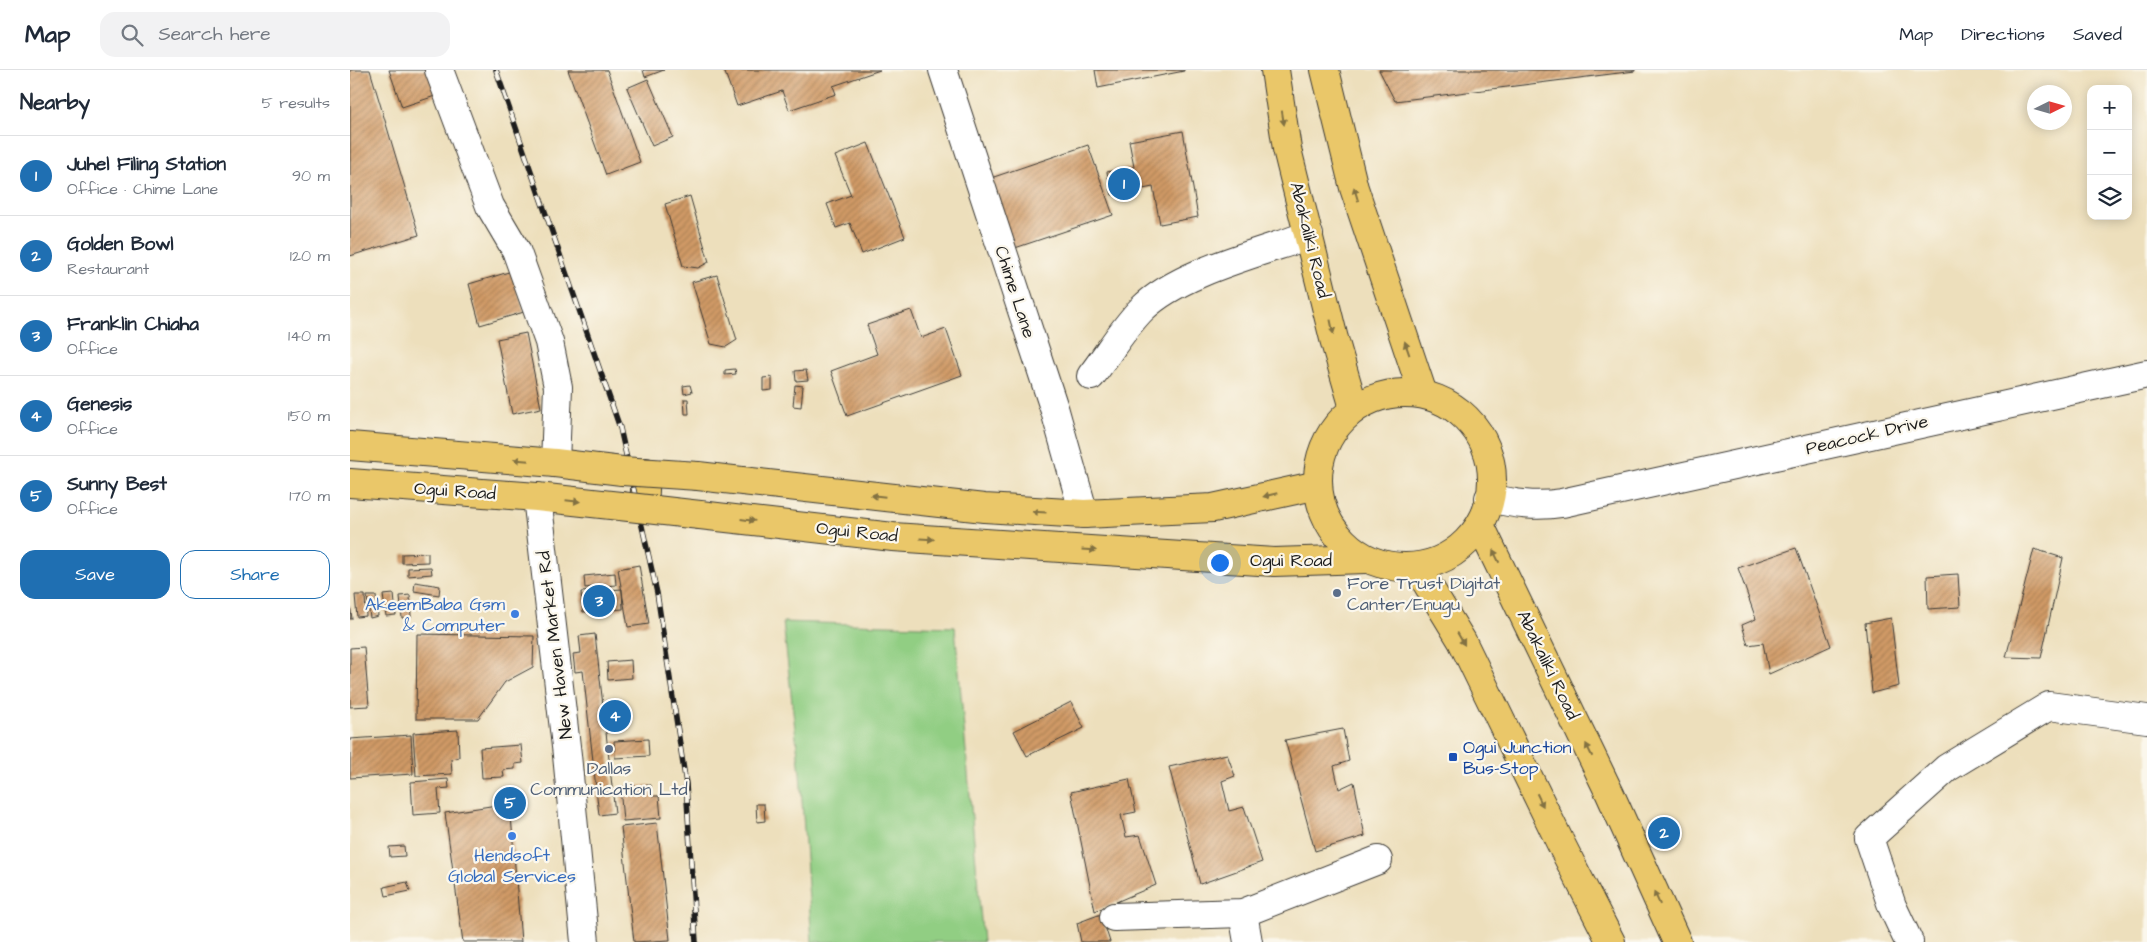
<!DOCTYPE html>
<html lang="en">
<head>
<meta charset="utf-8">
<style>
  :root { --surface:#fff; --page:#f2f2f3; --text:#1f2937; --muted:#747a83; --line:#e0e1e3; --accent:#1f6fb2 }
  body { margin:0; font-family:"Architects Daughter",sans-serif; background:var(--page); color:var(--text) }
  .controls { position:absolute; right:15px; top:15px; display:grid; overflow:hidden; border-radius:10px; box-shadow:0 2px 12px #0003 }
  .controls button { width:45px; height:45px; display:grid; place-items:center; padding:0; border:0; border-bottom:1px solid var(--line); background:var(--surface); color:var(--text); font:25px sans-serif }
  .compass { position:absolute; left:1677px; top:15px; width:45px; height:45px; border-radius:50%; background:var(--surface); box-shadow:0 2px 12px #0003; rotate:85deg }
  .you { position:absolute; left:869px; top:492px; width:18px; height:18px; margin:-12px; border:4px solid #fff; border-radius:50%; background:#1a73e8; box-shadow:0 0 0 8px #1a73e833 }
  .badge { display:grid; place-items:center; width:32px; height:32px; border-radius:50%; background:var(--accent); color:#fff; font-size:16px; font-weight:700 }
  .pin { position:absolute; translate:-50% -50%; border:2px solid #fff; box-shadow:0 1px 5px #0006 }
  .list { margin:0; padding:0; list-style:none }
  h2 { display:flex; justify-content:space-between; align-items:center; height:65px; margin:0; padding:0 20px; font-size:21px }
  h2 small { font-size:16px; font-weight:400; color:var(--muted) }
  .list li { display:grid; grid-template-columns:32px 1fr auto; gap:15px; align-items:center; box-sizing:border-box; height:80px; padding:0 20px; border-top:1px solid var(--line) }
  .list b { display:block; font-size:19px; white-space:nowrap }
  .list p { margin:0; font-size:16px; white-space:nowrap; color:var(--muted) }
  .list em { font-size:16px; font-style:normal; color:var(--muted) }
  .actions { display:flex; gap:10px; padding:15px 20px }
  .actions a { flex:1; padding:11px 0; border:1px solid var(--accent); border-radius:15px; text-align:center; font-size:18px; color:var(--accent) }
  .actions .main { background:var(--accent); color:#fff }
  .icon { flex:none; width:28px; height:28px; fill:none; stroke:currentColor; stroke-width:2; stroke-linecap:round; stroke-linejoin:round }
  .map { position:relative; flex:none; width:1797px; height:872px; overflow:hidden }
  header { display:flex; align-items:center; gap:30px; box-sizing:border-box; height:70px; padding:0 25px; background:var(--surface); border-bottom:1px solid var(--line) }
  header strong { font-size:24px }
  nav { display:flex; gap:28px; margin-inline-start:auto; font-size:18px }
  .search { width:350px; height:45px; background:var(--page); display:flex; align-items:center; gap:12px; box-sizing:border-box; padding:0 18px; border-radius:15px; color:var(--muted); font-size:19px }
  main { display:flex }
  aside { flex:1; background:var(--surface) }
  .map>svg:first-child { display:block }
  .green { fill:#91ce83; stroke:#567550 }
  .building { fill:url(#building-hatch) }
  .lines { fill:none; stroke-linecap:round; stroke-linejoin:round }
  .minor-casing { stroke:#3b3934; stroke-width:30 }
  .major-casing { stroke:#3b3934; stroke-width:30 }
  .minor { stroke:#fff; stroke-width:28 }
  .major { stroke:#eac769; stroke-width:28 }
  .rail-casing { stroke:#1c1c1c; stroke-width:5.5 }
  .rail { stroke:#fbf7ec; stroke-width:4; stroke-dasharray:11; stroke-linecap:butt }
  .major-bridge-casing { stroke:#3b3934; stroke-width:30; stroke-linecap:butt }
  .major-bridge { stroke:#eac769; stroke-width:28 }
  .oneway { fill:#837242 }
  .service-dot { fill:#5c6f8a; stroke:#fbf7ec; stroke-width:2 }
  .shop-dot { fill:#3f7fe0; stroke:#fbf7ec; stroke-width:2 }
  .transit-dot { fill:#1a4fb4; stroke:#fbf7ec; stroke-width:2 }
  .labels { text-anchor:middle; dominant-baseline:central; stroke-width:4.5; stroke-linejoin:round; paint-order:stroke }
  .street-label { font-size:18px; fill:#1c1c1c; stroke:#fbf7ec }
  .service-label { font-size:18px; fill:#4e5e75; stroke:#fbf7ec; text-anchor:start }
  .shop-label { font-size:18px; fill:#366cbe; stroke:#fbf7ec; text-anchor:end }
  .transit-label { font-size:18px; fill:#164399; stroke:#fbf7ec; text-anchor:start }
</style>
</head>
<body>
<header>
<strong>Map</strong>
<div class="search"><svg class="icon" aria-label="search" viewBox="0 0 24 24"><circle cx="10" cy="10" r="6"/><path d="M15 15l6 6"/></svg>Search here</div>
<nav><a>Map</a><a>Directions</a><a>Saved</a></nav>
</header>
<main>
<aside>
<h2>Nearby<small>5 results</small></h2>
<ul class="list">
<li><span class="badge">1</span><div><b>Juhel Filing Station</b><p>Office · Chime Lane</p></div><em>90 m</em></li>
<li><span class="badge">2</span><div><b>Golden Bowl</b><p>Restaurant</p></div><em>120 m</em></li>
<li><span class="badge">3</span><div><b>Franklin Chiaha</b><p>Office</p></div><em>140 m</em></li>
<li><span class="badge">4</span><div><b>Genesis</b><p>Office</p></div><em>150 m</em></li>
<li><span class="badge">5</span><div><b>Sunny Best</b><p>Office</p></div><em>170 m</em></li>
</ul>
<div class="actions"><a class="main">Save</a><a>Share</a></div>
</aside>
<div class="map">
<svg width="1797" height="872" viewBox="0 0 1797 872">
  <defs>
    <pattern id="building-hatch" width="6" height="6" patternUnits="userSpaceOnUse" patternTransform="scale(1.25)"><rect width="6" height="6" fill="#d09a66"/><path d="M-1 1l2-2M0 6l6-6M5 7l2-2" fill="none" stroke="#a87d53"/></pattern>
  </defs>
  <rect width="100%" height="100%" fill="#fbf7ec"/>
  <filter id="ink" filterUnits="userSpaceOnUse"><feTurbulence type="fractalNoise" baseFrequency=".02" numOctaves="2"/><feDisplacementMap in="SourceGraphic" scale="10" xChannelSelector="R" yChannelSelector="G"/><feConvolveMatrix kernelMatrix="1 2 1 2 8 2 1 2 1" color-interpolation-filters="sRGB"/></filter>
  <filter id="wash" filterUnits="userSpaceOnUse"><feTurbulence type="fractalNoise" baseFrequency=".0096" numOctaves="4" result="noise"/><feDisplacementMap in="SourceGraphic" scale="20" xChannelSelector="R" yChannelSelector="G"/><feGaussianBlur stdDeviation="1.12" result="paint"/><feColorMatrix in="noise" values="0 0 0 0 0 0 0 0 0 0 0 0 0 0 0 0 0 1.4 0 .05"/><feComposite in="paint" operator="in"/></filter>
  <g filter="url(#wash)">
    <rect width="100%" height="100%" fill="#eddfbc"/>
    <!-- green -->
    <polygon class="green" points="433,552 605,557 633,872 462,872 450,703"/>
    <g id="blocks">
      <!-- building -->
      <g class="building">
        <polygon points="0,0 20,0 69,165 0,186"/>
        <polygon points="39,0 83,0 91,24 52,37"/>
        <polygon points="218,0 257,0 290,92 256,105"/>
        <polygon points="293,0 314,0 295,7"/>
        <polygon points="374,0 530,0 483,16 486,24 439,40 432,21 387,36"/>
        <polygon points="745,0 834,0 834,1 748,18"/>
        <polygon points="1029,0 1285,0 1285,1 1045,31"/>
        <polygon points="298,9 323,67 302,76 277,18"/>
        <polygon points="833,61 848,147 810,154 803,117 762,125 757,102 784,97 779,71"/>
        <polygon points="518,73 555,167 512,184 500,153 486,158 477,134 501,125 485,86"/>
        <polygon points="738,75 763,145 662,179 638,109"/>
        <polygon points="340,126 359,192 348,198 333,196 315,134"/>
        <polygon points="162,201 174,242 130,255 119,214"/>
        <polygon points="367,205 387,270 376,277 361,274 342,212"/>
        <polygon points="561,240 571,268 596,259 612,305 497,346 481,301 527,284 517,255"/>
        <polygon points="176,263 191,338 162,344 147,269"/>
        <polygon points="385,299 386,304 375,305 375,300"/>
        <polygon points="456,300 458,310 446,311 445,301"/>
        <polygon points="422,307 422,320 413,321 413,308"/>
        <polygon points="340,315 342,322 334,324 333,316"/>
        <polygon points="445,315 453,316 451,337 443,336"/>
        <polygon points="334,329 338,329 339,344 335,344"/>
        <polygon points="1446,478 1481,576 1419,604 1413,573 1398,575 1392,555 1406,549 1388,498"/>
        <polygon points="1684,479 1713,488 1691,588 1656,587"/>
        <polygon points="78,483 78,492 52,493 52,484"/>
        <polygon points="289,495 299,554 278,557 268,499"/>
        <polygon points="81,497 82,504 58,506 58,498"/>
        <polygon points="265,503 266,515 235,518 234,506"/>
        <polygon points="1608,504 1610,537 1578,539 1577,506"/>
        <polygon points="65,512 90,516 89,525 64,521"/>
        <polygon points="272,519 273,539 233,542 231,522"/>
        <polygon points="44,524 46,545 36,546 33,525"/>
        <polygon points="5,525 15,525 16,546 7,547"/>
        <polygon points="60,525 61,547 52,548 50,526"/>
        <polygon points="17,526 26,526 28,546 20,548"/>
        <polygon points="0,534 2,549 0,549"/>
        <polygon points="1541,548 1549,616 1522,623 1515,553"/>
        <polygon points="67,564 184,566 183,597 155,612 128,649 66,649"/>
        <polygon points="245,564 265,743 249,745 233,601 225,602 223,584 231,583 229,566"/>
        <polygon points="14,577 19,636 0,637 0,578"/>
        <polygon points="281,590 282,608 258,610 257,592"/>
        <polygon points="721,632 734,658 677,686 664,661"/>
        <polygon points="993,659 999,691 984,696 989,719 1004,712 1015,766 965,781 935,670"/>
        <polygon points="108,660 109,687 101,689 102,704 66,706 63,663"/>
        <polygon points="61,665 63,704 0,708 0,669"/>
        <polygon points="298,669 299,686 265,688 264,671"/>
        <polygon points="171,675 173,693 165,694 165,699 153,700 154,707 132,708 130,678"/>
        <polygon points="877,684 885,706 872,711 879,741 894,737 912,792 850,814 819,697"/>
        <polygon points="98,709 99,718 88,719 90,743 63,745 61,712"/>
        <polygon points="779,709 786,742 771,745 776,767 790,765 806,815 745,841 721,722"/>
        <polygon points="301,715 302,726 309,726 311,748 273,751 270,717"/>
        <polygon points="160,733 171,872 113,872 95,743"/>
        <polygon points="406,734 414,734 415,751 407,752"/>
        <polygon points="307,753 320,870 284,872 271,757"/>
        <polygon points="54,776 55,786 40,787 39,777"/>
        <polygon points="57,812 60,821 36,826 34,817"/>
        <polygon points="751,844 760,872 731,872 727,853"/>
      </g>
    </g>
  </g>
  <g filter="url(#ink)">
    <use href="#blocks" fill-opacity="0" stroke="#3b3934" stroke-width="1"/>
    <g class="lines">
      <defs>
        <g id="minor">
          <polyline points="89,0 140,136 166,180 199,272 208,317 205,393"/>
          <polyline points="593,0 705,341 734,444"/>
          <path d="M 741,306 C 758,284 773,258 792,239 C 829,202 910,183 959,165"/>
          <polyline points="187,427 217,685 235,872"/>
          <path d="M 1139,428 C 1165,434 1186,437 1212,433 L 1797,304"/>
          <polyline points="893,843 898,872"/>
          <polyline points="764,847 893,843 1028,790"/>
          <polyline points="1559,872 1542,836 1519,768 1597,698 1699,636 1797,649"/>
        </g>
        <g id="major">
          <polyline points="925,0 937,79 984,269 1004,338"/>
          <polyline points="975,0 1004,118 1073,324"/>
          <circle cx="1055" cy="410" r="87"/>
          <polyline points="0,376 205,393 272,401"/>
          <polyline points="348,406 634,438 734,444 863,438 968,415"/>
          <polyline points="0,413 187,427 270,436"/>
          <polyline points="294,438 296,402"/>
          <polyline points="350,445 543,467 924,492 1016,489"/>
          <polyline points="1130,455 1260,724 1327,872"/>
          <polyline points="1067,497 1112,571 1211,774 1261,872"/>
        </g>
      </defs>
      <!-- minor casing -->
      <use href="#minor" class="minor-casing"/>
      <!-- major casing -->
      <use href="#major" class="major-casing"/>
      <!-- minor -->
      <use href="#minor" class="minor"/>
      <!-- major -->
      <use href="#major" class="major"/>
      <defs>
        <polyline id="rail" points="146,0 270,358 307,523 336,714 346,872"/>
      </defs>
      <!-- rail casing -->
      <use href="#rail" class="rail-casing"/>
      <!-- rail -->
      <use href="#rail" class="rail"/>
      <defs>
        <g id="major-bridge">
          <polyline points="272,401 348,406"/>
          <polyline points="270,436 350,445"/>
        </g>
      </defs>
      <!-- major-bridge casing -->
      <use href="#major-bridge" class="major-bridge-casing"/>
      <!-- major-bridge -->
      <use href="#major-bridge" class="major-bridge"/>
    </g>
    <!-- one-way arrows -->
    <defs><path id="oneway-solid" d="M-6-.8H1V-3.2L6.5 0L1 3.2V.8H-6Z" transform="scale(1.25)"/></defs>
    <g class="oneway">
      <use href="#oneway-solid" transform="translate(933 48) rotate(81)"/>
      <use href="#oneway-solid" transform="translate(1006 124) rotate(-107)"/>
      <use href="#oneway-solid" transform="translate(982 257) rotate(78)"/>
      <use href="#oneway-solid" transform="translate(1057 278) rotate(-109)"/>
      <use href="#oneway-solid" transform="translate(171 390) rotate(-175)"/>
      <use href="#oneway-solid" transform="translate(920 425) rotate(166)"/>
      <use href="#oneway-solid" transform="translate(528 426) rotate(-174)"/>
      <use href="#oneway-solid" transform="translate(223 431) rotate(6)"/>
      <use href="#oneway-solid" transform="translate(689 442) rotate(-177)"/>
      <use href="#oneway-solid" transform="translate(398 450) rotate(7)"/>
      <use href="#oneway-solid" transform="translate(577 469) rotate(4)"/>
      <use href="#oneway-solid" transform="translate(739 480) rotate(4)"/>
      <use href="#oneway-solid" transform="translate(1146 486) rotate(-116)"/>
      <use href="#oneway-solid" transform="translate(1111 569) rotate(60)"/>
      <use href="#oneway-solid" transform="translate(1239 680) rotate(-116)"/>
      <use href="#oneway-solid" transform="translate(1190 730) rotate(64)"/>
      <use href="#oneway-solid" transform="translate(1307 828) rotate(-114)"/>
    </g>
  </g>
  <!-- markers -->
  <g class="service-dot">
    <circle cx="987" cy="523" r="5"/>
    <circle cx="259" cy="679" r="5"/>
  </g>
  <g class="shop-dot">
    <circle cx="165" cy="544" r="5"/>
    <circle cx="162" cy="766" r="5"/>
  </g>
  <rect class="transit-dot" x="1098" y="682" width="10" height="10" rx="2.5"/>
  <g class="labels">
    <!-- street labels -->
    <g class="street-label">
      <text transform="translate(960 170) rotate(76)">Abakaliki Road</text>
      <text transform="translate(665 222) rotate(72)">Chime Lane</text>
      <text transform="translate(1517 365) rotate(-13)">Peacock Drive</text>
      <text transform="translate(105 421) rotate(4)">Ogui Road</text>
      <text transform="translate(507 462) rotate(6)">Ogui Road</text>
      <text x="941" y="490">Ogui Road</text>
      <text transform="translate(205 575) rotate(-97)">New Haven Market Rd</text>
      <text transform="translate(1198 595) rotate(64)">Abakaliki Road</text>
    </g>
    <!-- service labels -->
    <g class="service-label">
      <text x="997" y="513">Fore Trust Digitat<tspan x="997" dy="21">Canter/Enugu</tspan></text>
      <text x="259" y="698" text-anchor="middle">Dallas<tspan x="259" dy="21">Communication Ltd</tspan></text>
    </g>
    <!-- shop labels -->
    <g class="shop-label">
      <text x="155" y="534">AkeemBaba Gsm<tspan x="155" dy="21">&amp; Computer</tspan></text>
      <text x="162" y="785" text-anchor="middle">Hendsoft<tspan x="162" dy="21">Global Services</tspan></text>
    </g>
    <!-- transit labels -->
    <g class="transit-label">
      <text x="1113" y="677">Ogui Junction<tspan x="1113" dy="21">Bus-Stop</tspan></text>
    </g>
  </g>
</svg>
<div class="controls">
<button>+</button>
<button>−</button>
<button><svg class="icon" aria-label="layers" viewBox="0 0 24 24"><path d="M12 4l9 5-9 5-9-5zM3 14l9 5 9-5"/></svg></button>
</div>
<svg class="compass" viewBox="-18 -18 36 36"><path d="M0-13l5 13h-10z" fill="#e53935"/><path d="M0 13l5-13h-10z" fill="#747a83"/></svg>
<div class="you"></div>
<div class="pin badge" style="left:774px;top:114px">1</div>
<div class="pin badge" style="left:1314px;top:763px">2</div>
<div class="pin badge" style="left:249px;top:531px">3</div>
<div class="pin badge" style="left:265px;top:646px">4</div>
<div class="pin badge" style="left:160px;top:733px">5</div>
</div>
</main>
</body>
</html>
